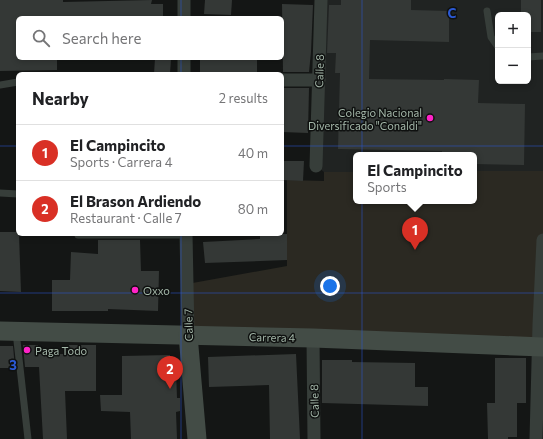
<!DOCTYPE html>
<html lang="en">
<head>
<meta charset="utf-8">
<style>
  :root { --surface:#fff; --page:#f6f6f6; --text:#202124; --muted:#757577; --line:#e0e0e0; --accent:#d93025 }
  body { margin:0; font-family:Commissioner,sans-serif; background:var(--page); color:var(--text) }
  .controls { position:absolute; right:12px; top:12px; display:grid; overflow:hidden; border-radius:6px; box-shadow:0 2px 6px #0003 }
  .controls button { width:36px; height:36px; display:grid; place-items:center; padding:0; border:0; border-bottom:1px solid var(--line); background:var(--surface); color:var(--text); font:20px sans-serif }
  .you { position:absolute; left:330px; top:286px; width:14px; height:14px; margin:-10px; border:3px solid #fff; border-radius:50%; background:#1a73e8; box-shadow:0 0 0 6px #1a73e833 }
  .badge { display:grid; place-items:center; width:26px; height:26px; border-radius:50%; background:var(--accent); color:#fff; font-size:13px; font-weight:700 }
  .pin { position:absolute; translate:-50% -33px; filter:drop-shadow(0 1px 2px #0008) }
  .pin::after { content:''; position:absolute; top:21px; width:14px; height:12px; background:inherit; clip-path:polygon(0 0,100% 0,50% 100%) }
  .popup { position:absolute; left:353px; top:152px; width:124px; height:52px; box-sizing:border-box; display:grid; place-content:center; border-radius:6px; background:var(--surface); filter:drop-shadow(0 1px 3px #0005); font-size:13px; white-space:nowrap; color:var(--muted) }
  .popup b { font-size:15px; color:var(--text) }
  .popup::after { content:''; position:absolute; left:50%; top:100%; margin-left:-8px; border:8px solid transparent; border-top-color:var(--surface) }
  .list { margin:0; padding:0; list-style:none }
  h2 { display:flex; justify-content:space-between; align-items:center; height:52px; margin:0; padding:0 16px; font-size:17px }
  h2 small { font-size:13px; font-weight:400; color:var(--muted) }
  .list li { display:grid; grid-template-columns:26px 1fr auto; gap:12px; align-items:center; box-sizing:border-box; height:56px; padding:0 16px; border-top:1px solid var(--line) }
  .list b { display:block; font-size:15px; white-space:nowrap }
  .list p { margin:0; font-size:13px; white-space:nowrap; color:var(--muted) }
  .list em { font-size:13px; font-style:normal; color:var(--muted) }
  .icon { flex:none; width:22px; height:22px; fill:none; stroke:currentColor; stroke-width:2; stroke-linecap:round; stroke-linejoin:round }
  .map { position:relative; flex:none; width:543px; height:439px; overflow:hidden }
  .search { position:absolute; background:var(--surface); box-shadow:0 2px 6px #0003; left:16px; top:16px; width:268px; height:44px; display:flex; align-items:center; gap:10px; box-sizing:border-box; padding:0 14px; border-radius:6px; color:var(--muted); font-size:15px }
  .panel { position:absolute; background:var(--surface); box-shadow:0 2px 6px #0003; left:16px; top:72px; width:268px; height:164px; border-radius:6px }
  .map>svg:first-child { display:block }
  .built { fill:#202322; fill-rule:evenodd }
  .green { fill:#2b2922 }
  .building { fill:#343836 }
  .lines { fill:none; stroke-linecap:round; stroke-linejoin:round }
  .lane { stroke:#373e3a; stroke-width:7 }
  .street { stroke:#373e3a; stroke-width:13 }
  .secondary { stroke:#434c46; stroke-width:19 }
  .grid { fill:none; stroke:#2b59d3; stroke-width:1; stroke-opacity:0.55 }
  .poi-dot { fill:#ff23c7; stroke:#0f1110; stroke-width:1.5 }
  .labels { text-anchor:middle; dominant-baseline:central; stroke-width:3; stroke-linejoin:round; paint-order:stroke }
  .street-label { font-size:11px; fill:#a5b8aa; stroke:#0f1110 }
  .poi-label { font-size:11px; fill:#a5b8aa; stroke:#0f1110; text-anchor:start }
  .grid-label { font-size:13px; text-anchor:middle; font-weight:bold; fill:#2b59d3; stroke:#0f1110; stroke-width:3; stroke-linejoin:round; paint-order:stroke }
</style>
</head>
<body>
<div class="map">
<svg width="543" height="439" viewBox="0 0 543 439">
  <rect width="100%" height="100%" fill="#141615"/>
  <!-- built -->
  <path class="built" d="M 321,0 L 543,0 L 543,171 L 474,171 L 474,155 L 356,155 L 356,172 L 324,172 L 316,166 ZM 498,15 L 528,15 L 528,81 L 498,81 Z"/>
  <!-- green -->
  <polygon class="green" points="474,171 543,171 543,240 539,346 188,335 187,284 287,266 287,180 324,181 324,172 356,172 356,201 474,201"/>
  <!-- building -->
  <g class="building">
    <polygon points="0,0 63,0 63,2 152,0 151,4 163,4 163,18 18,18 18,58 57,58 57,70 0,71"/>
    <polygon points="205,0 232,0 231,15 204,14"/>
    <polygon points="341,0 411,0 411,10 449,11 449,42 370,40 369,79 444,80 444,79 479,80 478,103 525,104 524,165 474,164 474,155 442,155 442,151 338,149 340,73 335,73 336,53 327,53 329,5 341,5"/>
    <polygon points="521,0 541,0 541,32 528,32 528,15 521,15"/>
    <polygon points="282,4 313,5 311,52 309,72 283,72"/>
    <polygon points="155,58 171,59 170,74 154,74"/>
    <polygon points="200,58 257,58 257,72 200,73"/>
    <polygon points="282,88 309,88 308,133 282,132"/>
    <polygon points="282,161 304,161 303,181 282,180"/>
    <polygon points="0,232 18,232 19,234 21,292 0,291"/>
    <polygon points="260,234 287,234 287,260 205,263 203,242 260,239"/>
    <polygon points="98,240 140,240 141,271 159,271 158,311 108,309 108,311 52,311 52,280 70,280 71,252 98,254"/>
    <polygon points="23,345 38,345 38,354 69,354 69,345 96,345 96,391 65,391 67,439 43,439 39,367 25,367"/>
    <polygon points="0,346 13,346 15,368 0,368"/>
    <polygon points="296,354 300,439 270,439 269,385 209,387 208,357"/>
    <polygon points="170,355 171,371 176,371 177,398 180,398 180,411 176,412 177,439 131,439 130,412 101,411 100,395 122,395 122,356"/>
    <polygon points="495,358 526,358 526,403 517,403 517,437 508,437 508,439 488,439 487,403 495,403"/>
    <polygon points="322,360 352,360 352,362 415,363 415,387 428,387 428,406 322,403"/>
  </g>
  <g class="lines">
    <!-- lane -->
    <g class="lane">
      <polyline points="487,11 491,37 498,47"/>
      <polyline points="528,57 543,56"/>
      <polyline points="0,85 18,82"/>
      <polyline points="0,193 18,194"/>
      <polyline points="78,235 187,235"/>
      <polyline points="16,332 28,439"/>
    </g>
    <!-- street -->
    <g class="street">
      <polyline points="184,18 184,0"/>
      <polyline points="184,74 184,58"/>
      <polyline points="282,80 319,80"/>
      <polyline points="316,166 321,0"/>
      <polyline points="186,234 188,335"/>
      <polyline points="313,338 314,439"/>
      <polyline points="536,439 539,325 543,240"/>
    </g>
    <!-- secondary -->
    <g class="secondary">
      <polyline points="0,331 313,338 543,347"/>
      <polyline points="188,335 197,439"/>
    </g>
  </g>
  <!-- grid -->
  <path class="grid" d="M 181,0 L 181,18M 362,0 L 362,439M 181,58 L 181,74M 0,146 L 18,146M 282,146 L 543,146M 181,234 L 181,439M 0,293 L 543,293"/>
  <!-- markers -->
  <g class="poi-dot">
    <circle cx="430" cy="118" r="4"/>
    <circle cx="135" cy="290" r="4"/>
    <circle cx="27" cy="350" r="4"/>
  </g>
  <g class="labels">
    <!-- street labels -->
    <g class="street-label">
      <text transform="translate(319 71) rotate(-88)">Calle 8</text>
      <text transform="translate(188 325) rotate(-92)">Calle 7</text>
      <text transform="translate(272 337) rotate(1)">Carrera 4</text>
      <text transform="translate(314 401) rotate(-91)">Calle 8</text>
    </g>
    <!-- poi labels -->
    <g class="poi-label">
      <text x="422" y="112" text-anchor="end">Colegio Nacional<tspan x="422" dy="13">Diversificado "Conaldi"</tspan></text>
      <text x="143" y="290">Oxxo</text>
      <text x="35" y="350">Paga Todo</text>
    </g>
  </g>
  <g class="grid-label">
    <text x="452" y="18">C</text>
    <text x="13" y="370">3</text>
  </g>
</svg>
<div class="controls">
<button>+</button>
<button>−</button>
</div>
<div class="you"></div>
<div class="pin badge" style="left:415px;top:250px">1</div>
<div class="popup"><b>El Campincito</b>Sports</div>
<div class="pin badge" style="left:170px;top:389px">2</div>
<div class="search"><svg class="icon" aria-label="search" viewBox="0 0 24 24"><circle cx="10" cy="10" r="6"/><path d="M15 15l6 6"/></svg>Search here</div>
<section class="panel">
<h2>Nearby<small>2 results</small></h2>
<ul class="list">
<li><span class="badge">1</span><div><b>El Campincito</b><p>Sports · Carrera 4</p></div><em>40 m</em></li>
<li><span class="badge">2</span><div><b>El Brason Ardiendo</b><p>Restaurant · Calle 7</p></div><em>80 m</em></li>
</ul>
</section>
</div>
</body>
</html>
